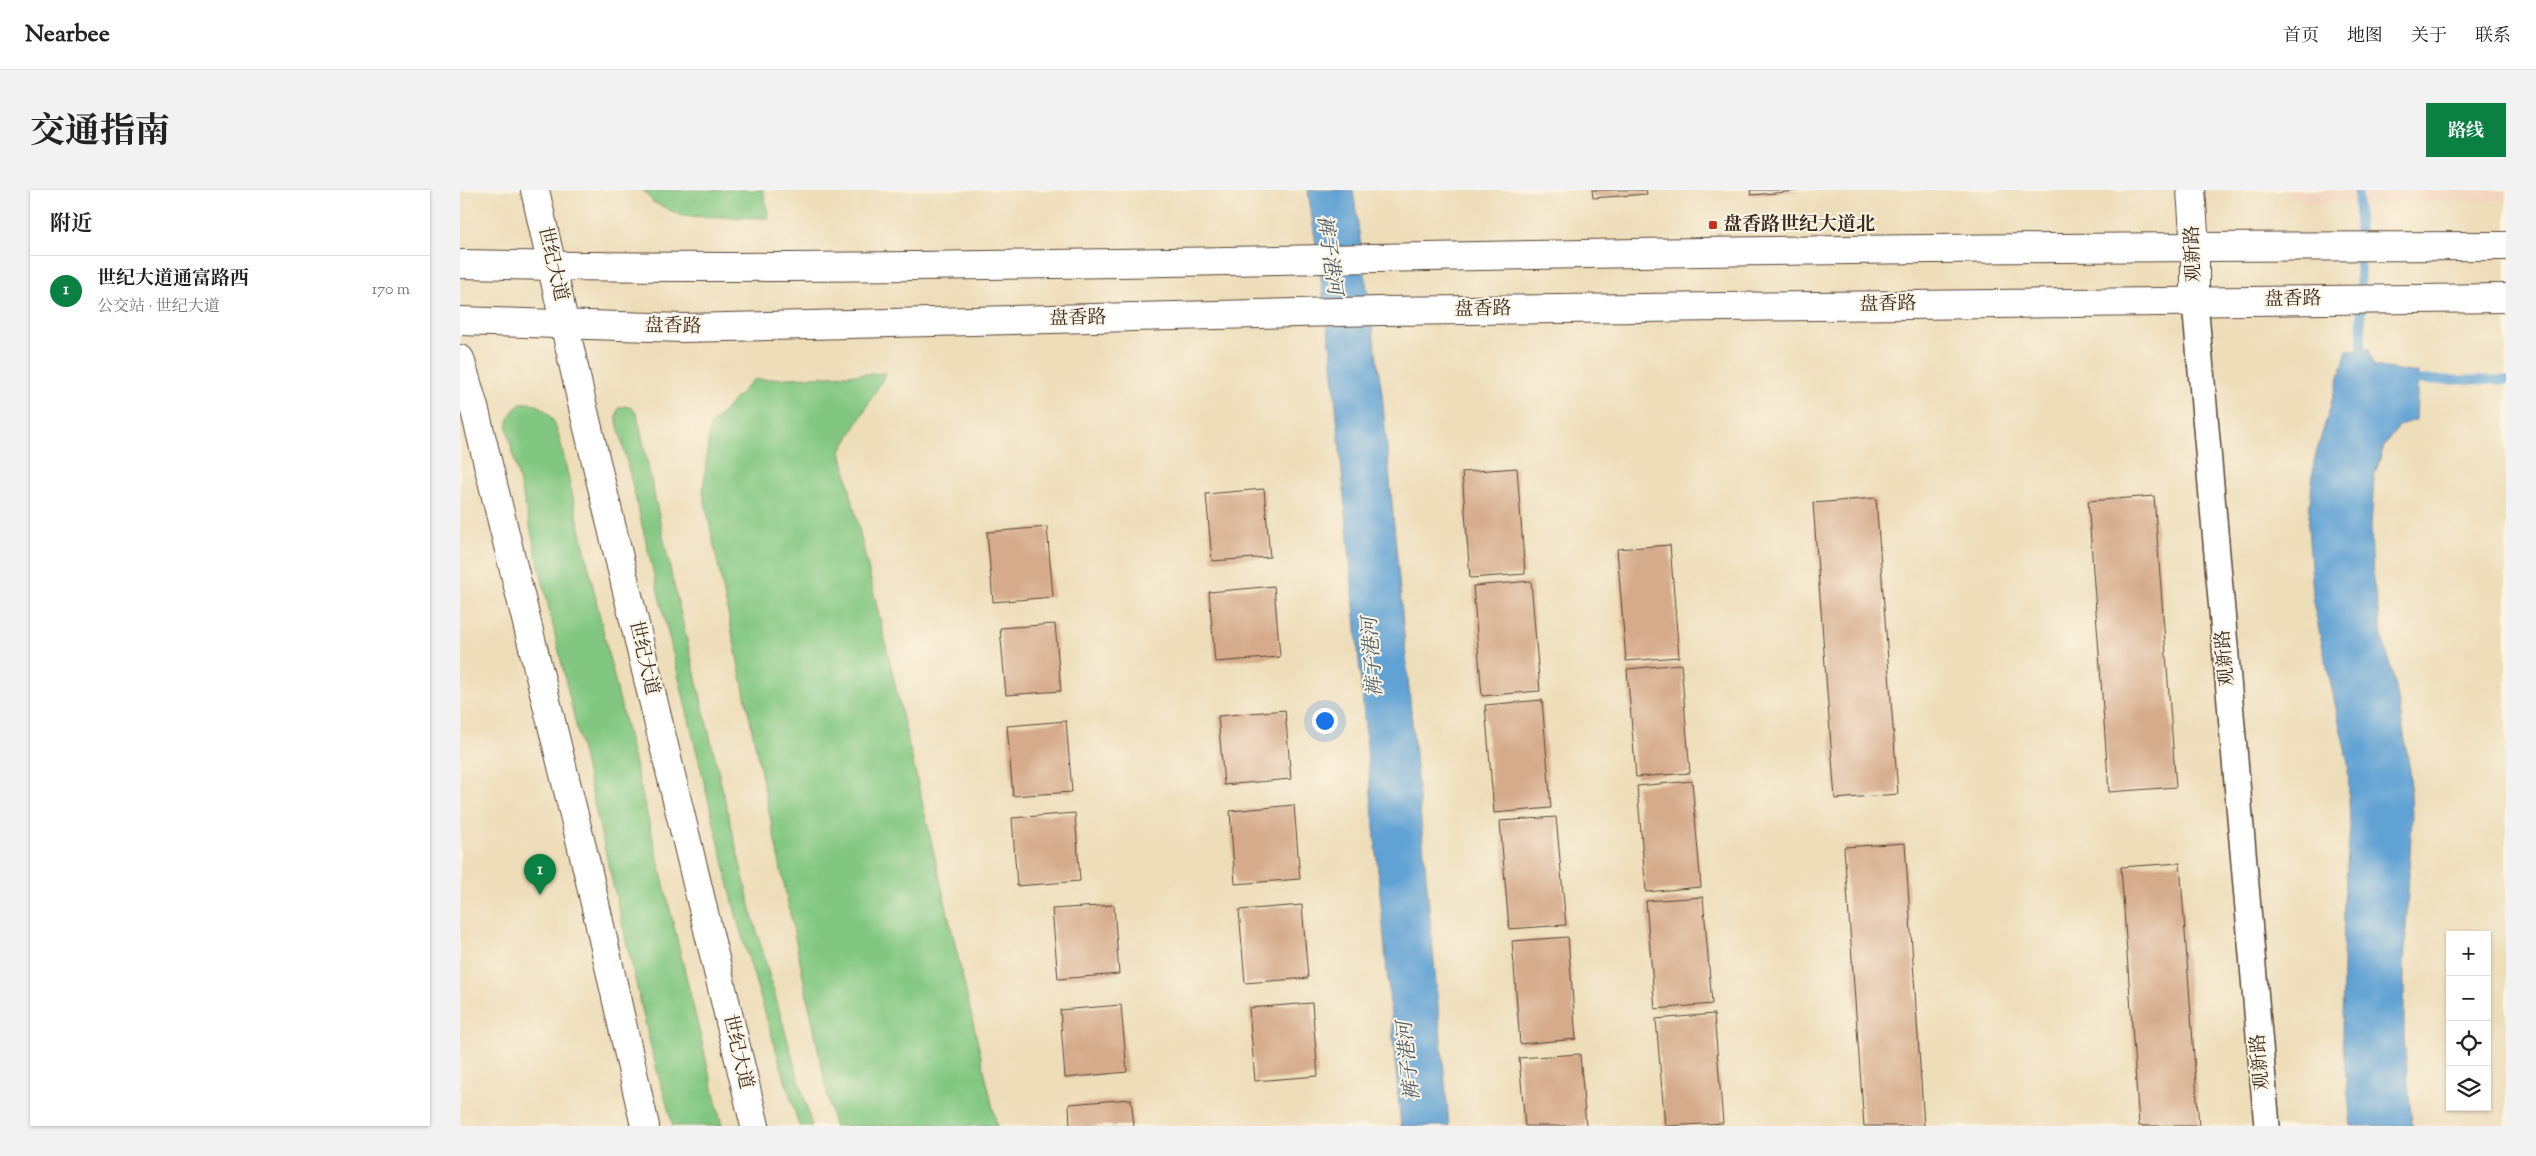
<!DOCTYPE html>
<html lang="zh">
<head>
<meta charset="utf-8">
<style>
  :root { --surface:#fff; --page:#f2f2f2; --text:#222; --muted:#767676; --line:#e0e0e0; --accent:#0b8043 }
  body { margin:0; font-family:"Sorts Mill Goudy","Noto Serif SC",serif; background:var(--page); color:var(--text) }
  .controls { position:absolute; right:15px; bottom:15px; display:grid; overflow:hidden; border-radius:0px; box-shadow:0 1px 4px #0004 }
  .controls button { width:45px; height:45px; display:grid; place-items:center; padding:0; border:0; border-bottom:1px solid var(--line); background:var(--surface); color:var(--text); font:25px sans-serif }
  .you { position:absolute; left:864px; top:530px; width:18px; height:18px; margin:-12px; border:4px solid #fff; border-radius:50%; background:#1a73e8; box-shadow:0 0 0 8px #1a73e833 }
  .badge { display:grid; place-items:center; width:32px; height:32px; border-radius:50%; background:var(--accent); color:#fff; font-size:16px; font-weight:700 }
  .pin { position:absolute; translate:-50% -41px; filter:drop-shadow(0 1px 2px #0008) }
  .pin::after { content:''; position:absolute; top:26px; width:18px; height:15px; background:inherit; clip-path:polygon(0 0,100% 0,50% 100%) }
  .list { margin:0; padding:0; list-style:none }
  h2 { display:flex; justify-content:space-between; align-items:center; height:65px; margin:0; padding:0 20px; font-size:21px }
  h2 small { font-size:16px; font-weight:400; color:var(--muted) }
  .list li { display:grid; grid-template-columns:32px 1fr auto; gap:15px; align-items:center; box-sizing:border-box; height:70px; padding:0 20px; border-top:1px solid var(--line) }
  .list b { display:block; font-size:19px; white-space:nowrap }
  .list p { margin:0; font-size:16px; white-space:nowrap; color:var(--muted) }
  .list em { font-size:16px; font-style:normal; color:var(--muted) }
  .icon { flex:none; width:28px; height:28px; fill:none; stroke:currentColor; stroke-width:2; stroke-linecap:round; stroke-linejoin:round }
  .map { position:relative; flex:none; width:2046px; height:936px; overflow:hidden; border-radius:0px }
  header { display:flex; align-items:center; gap:30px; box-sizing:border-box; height:70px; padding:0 25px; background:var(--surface); border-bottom:1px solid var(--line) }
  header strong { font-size:24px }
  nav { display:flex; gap:28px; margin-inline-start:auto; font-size:18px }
  .intro { display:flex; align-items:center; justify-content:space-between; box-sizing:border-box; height:120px; padding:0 30px }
  h1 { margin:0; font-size:35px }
  .button { padding:12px 22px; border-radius:0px; background:var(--accent); color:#fff; font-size:18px; font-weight:700 }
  main { display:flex; gap:30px; padding:0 30px }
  aside { flex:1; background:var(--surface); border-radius:0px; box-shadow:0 1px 4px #0004 }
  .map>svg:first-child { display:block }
  .built { fill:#f2d4be }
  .green { fill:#82c781; stroke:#5e7850 }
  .water { fill:#60a2d4; stroke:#4e6679 }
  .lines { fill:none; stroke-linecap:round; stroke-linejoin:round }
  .stream { stroke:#60a2d4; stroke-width:9 }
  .building { fill:#d6ab8b }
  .street-casing { stroke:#564535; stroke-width:28 }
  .secondary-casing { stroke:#564535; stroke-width:30 }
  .primary-casing { stroke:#564535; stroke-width:30 }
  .street { stroke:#fff; stroke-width:25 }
  .secondary { stroke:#fff; stroke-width:28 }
  .primary { stroke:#fff; stroke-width:28 }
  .poi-dot { fill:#c8321e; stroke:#fcf5e5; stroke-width:2 }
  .labels { text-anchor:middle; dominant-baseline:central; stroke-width:4; stroke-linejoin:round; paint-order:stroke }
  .poi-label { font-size:19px; font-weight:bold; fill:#3b2a1e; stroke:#fcf5e5; text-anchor:start }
  .street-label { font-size:19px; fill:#3b2a1e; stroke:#fcf5e5 }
  .water-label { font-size:20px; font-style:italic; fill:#4a5a67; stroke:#fcf5e5 }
</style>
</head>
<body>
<header>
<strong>Nearbee</strong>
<nav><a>首页</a><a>地图</a><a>关于</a><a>联系</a></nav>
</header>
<div class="intro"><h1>交通指南</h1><a class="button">路线</a></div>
<main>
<aside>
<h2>附近<small></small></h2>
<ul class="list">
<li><span class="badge">1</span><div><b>世纪大道通富路西</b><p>公交站 · 世纪大道</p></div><em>170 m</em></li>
</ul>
</aside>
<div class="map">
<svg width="2046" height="936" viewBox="0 0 2046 936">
  <rect width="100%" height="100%" fill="#fcf5e5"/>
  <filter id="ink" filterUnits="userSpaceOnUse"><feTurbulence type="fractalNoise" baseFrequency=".02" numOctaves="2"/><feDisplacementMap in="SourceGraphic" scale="10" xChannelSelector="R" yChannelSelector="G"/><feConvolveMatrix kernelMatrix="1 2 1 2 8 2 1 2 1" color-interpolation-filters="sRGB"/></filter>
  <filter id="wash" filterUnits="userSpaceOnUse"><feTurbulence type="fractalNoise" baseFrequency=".0096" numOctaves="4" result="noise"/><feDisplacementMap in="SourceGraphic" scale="20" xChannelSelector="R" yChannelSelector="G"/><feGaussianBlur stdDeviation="1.12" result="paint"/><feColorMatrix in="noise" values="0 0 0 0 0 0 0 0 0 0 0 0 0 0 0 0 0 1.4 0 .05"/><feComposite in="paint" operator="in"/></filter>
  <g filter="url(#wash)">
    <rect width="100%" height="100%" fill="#edddb9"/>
    <!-- built -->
    <polygon class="built" points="1825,0 2046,0 2046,10 1845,14"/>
    <!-- green -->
    <g class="green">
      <polygon points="183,0 303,0 309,28 222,26 193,12"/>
      <polygon points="426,183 381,261 537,936 374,936 243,302 250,236 293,190"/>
      <path d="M 62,213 C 87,212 94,229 100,250 L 147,458 L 262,936 L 213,936 L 192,862 L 47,238 C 49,225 52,220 62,213 Z"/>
      <polygon points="165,216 172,218 177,224 211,383 293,728 352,936 339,936 278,733 156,227 159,218"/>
    </g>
    <!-- water -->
    <g class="water">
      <polygon points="848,0 893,0 922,204 989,936 941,936 871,160"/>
      <polygon points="1909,158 1914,176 1958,183 1956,230 1940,235 1924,256 1914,287 1911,338 1913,389 1922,446 1936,497 1950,581 1952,626 1944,776 1944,848 1952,936 1891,936 1882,845 1884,712 1890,639 1888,573 1854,417 1848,336 1854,271 1887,160"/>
    </g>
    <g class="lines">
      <!-- stream -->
      <g class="stream">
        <polyline points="1898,0 1902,170"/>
        <polyline points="1946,190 2046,190"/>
      </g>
    </g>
    <g id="blocks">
      <!-- building -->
      <g class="building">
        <polygon points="1132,0 1186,0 1187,4 1133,8"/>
        <polygon points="1290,0 1338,0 1339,1 1291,5"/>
        <polygon points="1057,278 1065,384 1010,388 1002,282"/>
        <polygon points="804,299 810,367 752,371 746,304"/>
        <polygon points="1694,306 1716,597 1649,602 1628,311"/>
        <polygon points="1416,308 1438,604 1375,609 1353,313"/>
        <polygon points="587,337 593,407 533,412 527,342"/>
        <polygon points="1210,355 1219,467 1166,471 1157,359"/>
        <polygon points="1071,391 1080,501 1022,506 1013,396"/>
        <polygon points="814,396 820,467 755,472 749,402"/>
        <polygon points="595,434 601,501 546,505 540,438"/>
        <polygon points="1221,474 1230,583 1176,587 1167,479"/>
        <polygon points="1082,510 1091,618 1034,623 1025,515"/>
        <polygon points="825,520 831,589 764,595 758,526"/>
        <polygon points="606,531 612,602 553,606 547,536"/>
        <polygon points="1232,591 1241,697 1186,702 1177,596"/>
        <polygon points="834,615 840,689 775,694 770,621"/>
        <polygon points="615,623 620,691 557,696 552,628"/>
        <polygon points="1096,627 1106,735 1049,739 1040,631"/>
        <polygon points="1445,653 1464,936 1404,936 1384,657"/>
        <polygon points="1720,673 1739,936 1679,936 1661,677"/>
        <polygon points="1243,707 1252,814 1195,819 1186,711"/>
        <polygon points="654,715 659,784 598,789 592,719"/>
        <polygon points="842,715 848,788 785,793 779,720"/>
        <polygon points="1108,747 1116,849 1060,854 1052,751"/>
        <polygon points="852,813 858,886 795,891 789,818"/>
        <polygon points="661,815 667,882 605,888 600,820"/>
        <polygon points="1254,824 1263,933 1205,936 1196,829"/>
        <polygon points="1120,864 1126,936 1065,936 1059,868"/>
        <polygon points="671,909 674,936 610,936 609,914"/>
      </g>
    </g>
  </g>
  <g filter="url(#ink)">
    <use href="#blocks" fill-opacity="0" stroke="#564535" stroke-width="1"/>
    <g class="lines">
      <defs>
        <polyline id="street" points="1735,112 1807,936"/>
        <g id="secondary">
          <polyline points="1731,0 1735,56 1735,112"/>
          <path d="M 0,74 C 305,81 610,74 915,68 C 1292,60 1669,56 2046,56"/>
          <polyline points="0,131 223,138 921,121 2046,108"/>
        </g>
        <g id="primary">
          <polyline points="75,0 121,209 295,936"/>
          <polyline points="0,169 15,221 127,678 185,936"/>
        </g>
      </defs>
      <!-- street casing -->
      <use href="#street" class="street-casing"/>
      <!-- secondary casing -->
      <use href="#secondary" class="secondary-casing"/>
      <!-- primary casing -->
      <use href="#primary" class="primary-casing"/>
      <!-- street -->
      <use href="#street" class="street"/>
      <!-- secondary -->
      <use href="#secondary" class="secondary"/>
      <!-- primary -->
      <use href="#primary" class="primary"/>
    </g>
  </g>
  <!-- markers -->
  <rect class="poi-dot" x="1248" y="30" width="10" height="10" rx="2.5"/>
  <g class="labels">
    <!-- poi labels -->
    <g class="poi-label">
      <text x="1263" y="35">盘香路世纪大道北</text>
    </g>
    <!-- street labels -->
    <g class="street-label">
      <text transform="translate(1734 64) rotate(-92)">观新路</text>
      <text transform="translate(92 74) rotate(77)">世纪大道</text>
      <text transform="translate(1833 110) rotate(-1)">盘香路</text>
      <text transform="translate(1428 115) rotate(-1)">盘香路</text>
      <text transform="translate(1023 120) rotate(-1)">盘香路</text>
      <text transform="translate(618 129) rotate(-1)">盘香路</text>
      <text transform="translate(213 137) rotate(1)">盘香路</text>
      <text transform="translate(183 468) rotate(77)">世纪大道</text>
      <text transform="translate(1766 468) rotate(-95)">观新路</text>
      <text transform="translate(277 862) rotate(77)">世纪大道</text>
      <text transform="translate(1801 872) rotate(-95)">观新路</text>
    </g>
    <!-- water labels -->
    <g class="water-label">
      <text transform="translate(868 65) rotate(82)">裤子港河</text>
      <text transform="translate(914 467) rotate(-94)">裤子港河</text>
      <text transform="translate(950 871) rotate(-96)">裤子港河</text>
    </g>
  </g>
</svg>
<div class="controls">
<button>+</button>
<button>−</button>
<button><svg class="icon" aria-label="locate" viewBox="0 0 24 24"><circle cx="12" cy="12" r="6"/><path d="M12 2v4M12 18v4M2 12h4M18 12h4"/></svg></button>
<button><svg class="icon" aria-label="layers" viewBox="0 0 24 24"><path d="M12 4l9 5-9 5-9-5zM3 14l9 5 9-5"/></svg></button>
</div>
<div class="you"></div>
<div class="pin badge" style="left:80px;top:705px">1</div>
</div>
</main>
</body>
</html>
